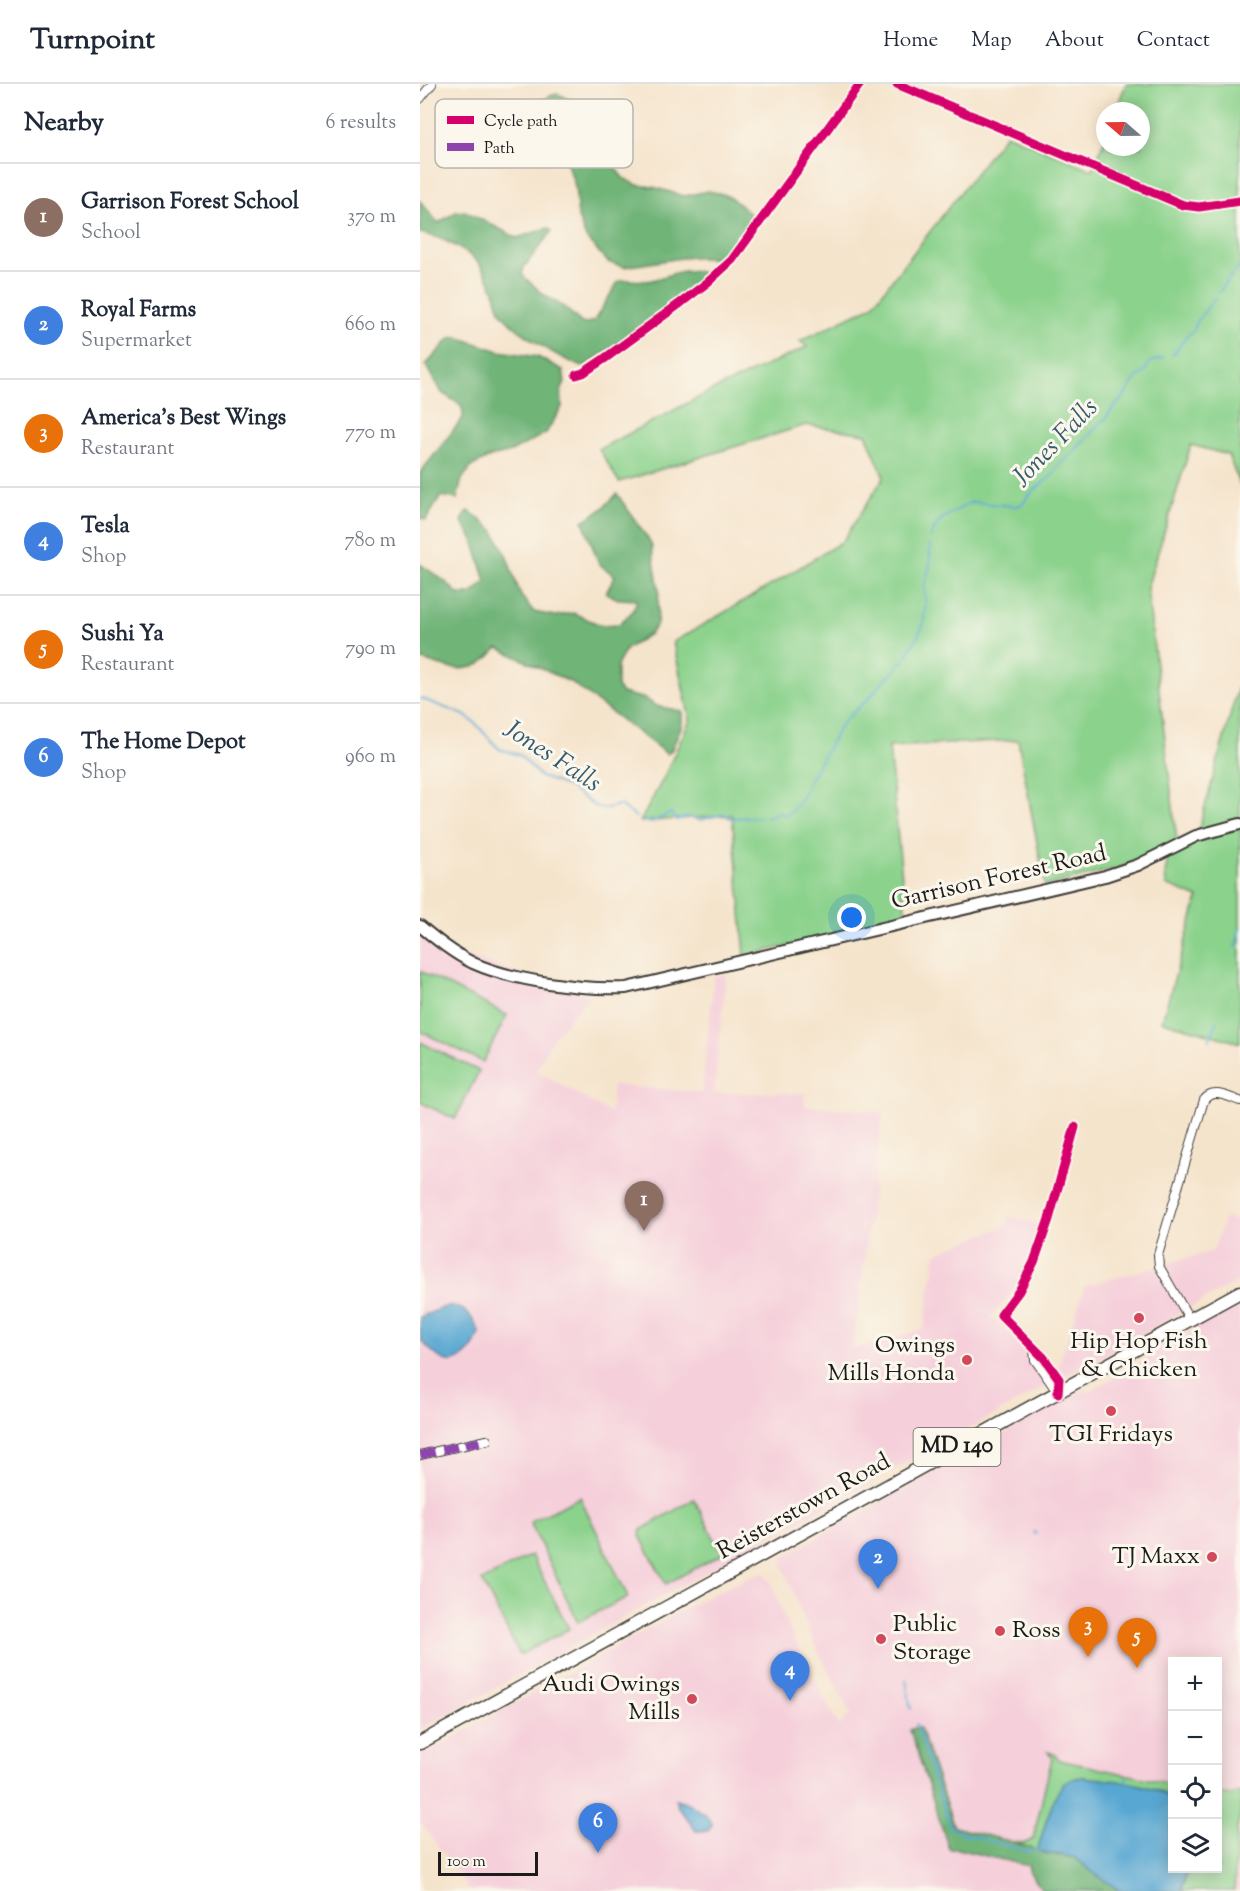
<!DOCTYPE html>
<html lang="en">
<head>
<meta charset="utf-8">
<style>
  :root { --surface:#fff; --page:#f6f6f7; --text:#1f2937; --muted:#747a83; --line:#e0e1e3; --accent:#111827 }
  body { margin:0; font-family:"Sorts Mill Goudy",serif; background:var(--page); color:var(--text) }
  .controls { position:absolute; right:18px; bottom:18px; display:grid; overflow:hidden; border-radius:0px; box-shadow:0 3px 15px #0003 }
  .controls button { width:54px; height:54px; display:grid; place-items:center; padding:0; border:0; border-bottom:2px solid var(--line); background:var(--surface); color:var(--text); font:30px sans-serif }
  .compass { position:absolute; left:676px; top:18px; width:54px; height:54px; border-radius:50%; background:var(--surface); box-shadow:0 3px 15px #0003; rotate:290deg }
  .scale { position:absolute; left:18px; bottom:15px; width:100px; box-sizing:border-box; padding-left:6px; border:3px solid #1c1c1c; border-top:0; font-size:16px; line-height:21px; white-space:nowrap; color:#1c1c1c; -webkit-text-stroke:4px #fbf7ec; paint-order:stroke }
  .you { position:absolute; left:432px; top:834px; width:21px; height:21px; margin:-15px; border:4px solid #fff; border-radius:50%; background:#1a73e8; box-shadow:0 0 0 9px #1a73e833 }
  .badge { display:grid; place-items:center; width:39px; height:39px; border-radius:50%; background:var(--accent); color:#fff; font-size:20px; font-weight:700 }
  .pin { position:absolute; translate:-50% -50px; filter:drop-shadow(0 2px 3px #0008) }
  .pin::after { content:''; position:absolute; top:32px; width:21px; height:18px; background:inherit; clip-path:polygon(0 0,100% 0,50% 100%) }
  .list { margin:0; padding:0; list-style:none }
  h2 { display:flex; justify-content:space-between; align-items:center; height:78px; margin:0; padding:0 24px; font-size:26px }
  h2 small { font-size:20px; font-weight:400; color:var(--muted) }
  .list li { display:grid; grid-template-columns:39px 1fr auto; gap:18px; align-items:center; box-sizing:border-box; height:108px; padding:0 24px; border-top:2px solid var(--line) }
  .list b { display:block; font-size:22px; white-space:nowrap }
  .list p { margin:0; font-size:20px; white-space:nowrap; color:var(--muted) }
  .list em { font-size:20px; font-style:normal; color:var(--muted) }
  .icon { flex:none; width:33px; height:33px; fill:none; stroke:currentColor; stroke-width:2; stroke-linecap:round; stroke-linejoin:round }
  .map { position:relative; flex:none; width:820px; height:1807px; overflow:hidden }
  header { display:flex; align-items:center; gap:36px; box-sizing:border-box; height:84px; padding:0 30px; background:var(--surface); border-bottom:2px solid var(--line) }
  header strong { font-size:28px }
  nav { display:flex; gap:33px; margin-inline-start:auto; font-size:21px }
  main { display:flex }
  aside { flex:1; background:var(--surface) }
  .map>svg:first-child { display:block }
  .built { fill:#f5cfda; fill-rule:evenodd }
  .green { fill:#8bd28c; stroke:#547754; stroke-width:1.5 }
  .forest { fill:#70b478; stroke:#46684a; stroke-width:1.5 }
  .water { fill:#59a7d2; stroke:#3a6277; stroke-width:1.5 }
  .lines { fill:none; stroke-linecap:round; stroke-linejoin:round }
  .stream { stroke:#59a7d2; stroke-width:2 }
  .street-casing { stroke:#3d3a36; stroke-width:10 }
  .secondary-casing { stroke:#3d3a36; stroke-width:14 }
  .primary-casing { stroke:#3d3a36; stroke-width:15 }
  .street { stroke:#fff; stroke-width:8 }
  .secondary { stroke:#fff; stroke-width:10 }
  .primary { stroke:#fff; stroke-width:12 }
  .quiet { stroke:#8e44ad; stroke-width:8; stroke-dasharray:15 8; stroke-linecap:butt }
  .cycleway-casing { stroke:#fbf7ec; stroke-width:13 }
  .cycleway { stroke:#d6006c; stroke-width:9 }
  .poi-dot { fill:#d1495b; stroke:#fbf7ec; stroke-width:2 }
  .labels { text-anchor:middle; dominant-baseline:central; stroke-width:6; stroke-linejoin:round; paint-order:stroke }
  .shield { fill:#fbf7ec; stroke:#5f5e5a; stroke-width:1.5 }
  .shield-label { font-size:22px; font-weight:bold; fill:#1c1c1c }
  .street-label { font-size:24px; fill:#1c1c1c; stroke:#fbf7ec }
  .poi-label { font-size:24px; fill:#1c1c1c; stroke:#fbf7ec; text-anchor:end }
  .water-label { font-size:26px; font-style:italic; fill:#375b6e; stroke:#fbf7ec }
  .key { fill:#fbf7ec; stroke:#b8b5ae; stroke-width:1.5 }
  .key-label { font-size:16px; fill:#1c1c1c }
</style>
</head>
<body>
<header>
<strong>Turnpoint</strong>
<nav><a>Home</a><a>Map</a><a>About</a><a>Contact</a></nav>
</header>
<main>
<aside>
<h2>Nearby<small>6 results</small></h2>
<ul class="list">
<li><span class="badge" style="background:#8d6e63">1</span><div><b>Garrison Forest School</b><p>School</p></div><em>370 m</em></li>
<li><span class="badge" style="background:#3f7fe0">2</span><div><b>Royal Farms</b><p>Supermarket</p></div><em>660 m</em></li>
<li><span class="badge" style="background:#e8710a">3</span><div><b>America's Best Wings</b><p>Restaurant</p></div><em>770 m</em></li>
<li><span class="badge" style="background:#3f7fe0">4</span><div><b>Tesla</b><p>Shop</p></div><em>780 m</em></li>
<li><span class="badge" style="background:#e8710a">5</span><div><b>Sushi Ya</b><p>Restaurant</p></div><em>790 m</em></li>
<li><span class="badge" style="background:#3f7fe0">6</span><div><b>The Home Depot</b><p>Shop</p></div><em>960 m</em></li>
</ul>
</aside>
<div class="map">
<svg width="820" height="1807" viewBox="0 0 820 1807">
  <rect width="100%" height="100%" fill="#fbf7ec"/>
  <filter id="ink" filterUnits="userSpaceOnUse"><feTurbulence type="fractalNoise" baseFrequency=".0167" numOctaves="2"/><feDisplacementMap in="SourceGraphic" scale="12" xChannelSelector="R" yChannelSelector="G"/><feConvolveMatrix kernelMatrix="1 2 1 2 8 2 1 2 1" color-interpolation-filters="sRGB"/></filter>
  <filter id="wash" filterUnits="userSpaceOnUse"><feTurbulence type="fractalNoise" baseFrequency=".008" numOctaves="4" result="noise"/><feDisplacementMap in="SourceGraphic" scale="24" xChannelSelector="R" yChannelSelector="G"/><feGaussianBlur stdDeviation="1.35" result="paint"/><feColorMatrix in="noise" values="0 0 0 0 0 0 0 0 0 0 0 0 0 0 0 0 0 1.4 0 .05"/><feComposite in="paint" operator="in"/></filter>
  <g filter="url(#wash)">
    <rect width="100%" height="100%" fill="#f5e4cc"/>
    <!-- built -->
    <g class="built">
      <polygon points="0,847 26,867 151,905 169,913 135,951 116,986 190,1029 193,1001 282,1009 294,893 306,890 294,1009 385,1009 384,1022 463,1028 433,1265 504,1245 516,1169 588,1141 589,1132 622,1141 604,1190 595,1204 571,1233 590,1249 602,1263 625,1296 625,1302 621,1305 0,1645"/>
      <polygon points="805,1133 820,1137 820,1196 656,1287 646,1291 642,1289 638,1283 665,1202 793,1167"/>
      <path d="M 820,1219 L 820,1807 L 50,1807 L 0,1737 L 0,1672 L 286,1513 L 339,1489 L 346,1490 L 350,1497 L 370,1547 L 419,1642 L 431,1630 L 392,1555 L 362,1480 L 364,1472 L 664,1305 L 667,1309 L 721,1278 L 748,1259 ZM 752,1578 L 798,1578 L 798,1784 L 752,1784 Z"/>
    </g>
    <!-- green -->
    <g class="green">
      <polygon points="706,0 820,0 820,401 808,371 771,361 727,504 757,757 778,748 820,596 820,959 742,937 778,814 746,801 745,790 750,762 703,783 625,802 598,656 469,663 486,834 325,872 312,731 220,738 244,693 270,636 253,558 348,503 423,457 464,393 446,350 386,341 199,398 179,365 293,306 387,263 380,257 452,222 586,50 672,86 685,54 685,63 721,63 721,27 695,27"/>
      <polygon points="0,887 87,931 63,978 0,947"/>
      <polygon points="0,958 59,987 35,1035 0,1018"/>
      <polygon points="160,1413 208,1513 158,1538 110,1438"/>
      <polygon points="274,1415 302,1470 246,1500 220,1452 221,1446"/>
      <polygon points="111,1471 149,1545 100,1571 62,1497"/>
      <path d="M 628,1668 L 634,1670 L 639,1676 L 752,1700 L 752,1715 C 729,1698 692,1697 664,1693 L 621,1754 L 618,1766 L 623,1769 L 592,1758 L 606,1759 L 613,1755 L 632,1674 Z"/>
      <polygon points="820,1708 820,1730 817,1746 814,1807 764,1807 762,1805 768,1785 798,1784 798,1709 811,1711"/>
    </g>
    <!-- forest -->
    <g class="forest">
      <polygon points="137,10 145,13 188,49 193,81 203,94 217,101 233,103 264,112 288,107 303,110 310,113 334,133 301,175 268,173 204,183 188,178 166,154 158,133 155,102 150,87 143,72 114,31 123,23 124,16 130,12"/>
      <path d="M 0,117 L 18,139 L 36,128 L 45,127 L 97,154 L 128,144 L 132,147 L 104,183 L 102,191 L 123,210 L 144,223 L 163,240 L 174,237 L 198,198 C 207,193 217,198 227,197 C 247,194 262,182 283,189 L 282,195 L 251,223 L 163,283 C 139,274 100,251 83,231 C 77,224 77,213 73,205 C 70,198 65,188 60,181 C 49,166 18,152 0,149 Z"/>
      <polygon points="37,253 79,267 118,273 143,286 145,299 141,307 142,323 126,349 91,368 70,373 52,382 42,395 37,415 21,412 6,436 0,434 0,389 43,334 42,322 22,309 7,284 6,281 30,254"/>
      <path d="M 197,410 L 231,459 L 239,506 L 237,540 L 230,550 L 206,565 L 197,582 L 197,603 L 202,609 L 226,615 L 236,622 L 262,627 L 262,641 L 251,667 L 247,670 L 152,599 L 78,564 C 72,569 67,576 60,580 C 40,590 19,582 0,575 L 0,480 L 26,498 L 38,510 L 51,510 L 66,497 L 53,456 L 42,438 L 45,430 L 49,427 L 73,446 L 85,468 L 101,512 L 114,528 L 135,532 L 153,529 L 181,541 L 199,540 L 213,527 L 217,516 L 198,515 L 186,509 L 195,492 L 179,480 L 163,437 L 182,425 Z"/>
      <polygon points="495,1644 500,1644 534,1743 592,1758 629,1770 641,1771 656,1774 668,1785 700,1807 623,1807 609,1787 609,1782 537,1765 529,1765 490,1646"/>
    </g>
    <!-- water -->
    <g class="water">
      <path d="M 35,1222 C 48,1227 54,1235 59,1248 C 56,1262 41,1282 24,1276 C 15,1272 8,1263 1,1257 L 0,1233 L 25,1223 Z"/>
      <path d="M 664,1693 C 692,1697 729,1697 752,1715 L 752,1784 L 768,1785 L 762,1804 L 764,1807 L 700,1807 L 668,1785 L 656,1774 L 641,1771 L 629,1770 L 618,1766 C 621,1752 633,1712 642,1702 C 647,1695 655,1694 664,1693 Z"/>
      <path d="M 255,1715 C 268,1717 288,1729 292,1741 L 288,1747 L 276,1747 L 258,1723 Z"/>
    </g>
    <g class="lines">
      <!-- stream -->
      <g class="stream">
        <polyline points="799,209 809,194 820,182"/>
        <polyline points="752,271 755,268 767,252 774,246 778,236 795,214"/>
        <polyline points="511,453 516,441 523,434 551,418 594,422 601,421 612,408 634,390 639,381 653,369 681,338 685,336 689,329 705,311 716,294 724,289 730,278 743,274"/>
        <polyline points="487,572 503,542 504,535 506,519 504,502 510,482 510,461"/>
        <polyline points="0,614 44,631 55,639 79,665 100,671 121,693 147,702 173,721 183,725 200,721 216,733"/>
        <path d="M 346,733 L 360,728 L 365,731 C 374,729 385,709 388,699 L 422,639 L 449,614 L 465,595 L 473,589 L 478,580 L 483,578 L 484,576"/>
        <polyline points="224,736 231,739 251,729 256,736 269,733 280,736 304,730 310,734 339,733"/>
        <polyline points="816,863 820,845"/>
        <polyline points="789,957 797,938"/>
        <polyline points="614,1448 616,1450"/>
        <polyline points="486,1596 491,1625"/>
        <polyline points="496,1640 525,1728 532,1745 544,1750 607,1767 621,1766"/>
        <polyline points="706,1693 708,1701"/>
      </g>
    </g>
  </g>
  <g filter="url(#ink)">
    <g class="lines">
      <defs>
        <g id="street">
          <polyline points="477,0 763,121 779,123 820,117"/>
          <polyline points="0,15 12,0"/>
          <polyline points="156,291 163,289 184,275 262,218 288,198 312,176 440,0"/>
          <path d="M 770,1236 L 739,1182 L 738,1171 L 784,1016 C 793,1004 808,1013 820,1017"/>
          <polyline points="614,1266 615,1276 638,1309"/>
          <polyline points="638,1309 639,1295 624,1274 581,1231 599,1207 614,1178 629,1135 655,1043"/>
          <polyline points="0,1371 67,1356"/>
        </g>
        <path id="secondary" d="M 0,842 C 17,856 33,869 53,879 C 93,897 163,906 206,904 L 685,792 L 718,781 L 776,752 L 820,740"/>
        <polyline id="primary" points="0,1659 820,1208"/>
      </defs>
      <!-- street casing -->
      <use href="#street" class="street-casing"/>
      <!-- secondary casing -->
      <use href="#secondary" class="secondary-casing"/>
      <!-- primary casing -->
      <use href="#primary" class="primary-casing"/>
      <!-- street -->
      <use href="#street" class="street"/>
      <!-- secondary -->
      <use href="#secondary" class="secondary"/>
      <!-- primary -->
      <use href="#primary" class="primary"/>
      <!-- quiet -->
      <polyline class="quiet" points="0,1371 67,1356"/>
      <defs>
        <g id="cycleway">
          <polyline points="477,0 763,121 779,123 820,117"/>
          <polyline points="156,291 163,289 184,275 262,218 288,198 312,176 440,0"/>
          <polyline points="638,1309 639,1295 624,1274 581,1231 599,1207 614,1178 629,1135 655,1043"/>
        </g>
      </defs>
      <!-- cycleway casing -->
      <use href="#cycleway" class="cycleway-casing"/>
      <!-- cycleway -->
      <use href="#cycleway" class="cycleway"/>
    </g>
  </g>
  <!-- markers -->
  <g class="poi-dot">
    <circle cx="719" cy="1234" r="6"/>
    <circle cx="547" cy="1276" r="6"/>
    <circle cx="691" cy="1327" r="6"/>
    <circle cx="792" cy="1473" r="6"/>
    <circle cx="580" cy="1547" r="6"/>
    <circle cx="461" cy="1555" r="6"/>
    <circle cx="272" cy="1615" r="6"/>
  </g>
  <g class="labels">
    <!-- shield labels -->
    <rect class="shield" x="493.5" y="1344" width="87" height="38" rx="4.5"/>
    <g class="shield-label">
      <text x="537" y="1363">MD 140</text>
    </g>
    <!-- street labels -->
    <g class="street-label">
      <text transform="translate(579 794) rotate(-13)">Garrison Forest Road</text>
      <text transform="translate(384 1423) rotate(-29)">Reisterstown Road</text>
    </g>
    <!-- poi labels -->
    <g class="poi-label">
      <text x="719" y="1258" text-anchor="middle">Hip Hop Fish<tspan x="719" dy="28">&amp; Chicken</tspan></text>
      <text x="535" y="1262">Owings<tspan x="535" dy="28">Mills Honda</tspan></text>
      <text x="691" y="1351" text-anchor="middle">TGI Fridays</text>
      <text x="780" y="1473">TJ Maxx</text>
      <text x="473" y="1541" text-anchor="start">Public<tspan x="473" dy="28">Storage</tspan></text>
      <text x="592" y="1547" text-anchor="start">Ross</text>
      <text x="260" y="1601">Audi Owings<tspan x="260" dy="28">Mills</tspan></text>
    </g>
    <!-- water labels -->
    <g class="water-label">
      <text transform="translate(636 359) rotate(-46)">Jones Falls</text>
      <text transform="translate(132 673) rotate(33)">Jones Falls</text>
    </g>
  </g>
  <!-- legend -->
  <rect x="15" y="15" width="198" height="69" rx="9" class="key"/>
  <rect x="27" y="32" width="27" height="8" fill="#d6006c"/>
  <rect x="27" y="59" width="27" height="8" fill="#8e44ad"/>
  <g class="key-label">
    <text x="64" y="42">Cycle path</text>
    <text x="64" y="69">Path</text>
  </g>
</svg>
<div class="controls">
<button>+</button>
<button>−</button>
<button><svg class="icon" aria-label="locate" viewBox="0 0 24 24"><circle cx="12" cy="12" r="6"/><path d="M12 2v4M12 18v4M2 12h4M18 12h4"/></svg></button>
<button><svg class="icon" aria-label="layers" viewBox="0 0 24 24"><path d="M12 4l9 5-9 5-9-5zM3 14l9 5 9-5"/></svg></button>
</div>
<svg class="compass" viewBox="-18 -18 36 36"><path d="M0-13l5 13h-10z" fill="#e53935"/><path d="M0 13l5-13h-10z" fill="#747a83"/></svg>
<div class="scale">100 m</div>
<div class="you"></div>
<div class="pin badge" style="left:224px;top:1147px;background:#8d6e63">1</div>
<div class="pin badge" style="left:458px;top:1505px;background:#3f7fe0">2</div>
<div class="pin badge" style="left:668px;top:1573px;background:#e8710a">3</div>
<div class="pin badge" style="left:370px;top:1617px;background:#3f7fe0">4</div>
<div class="pin badge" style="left:717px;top:1584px;background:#e8710a">5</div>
<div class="pin badge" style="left:178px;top:1769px;background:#3f7fe0">6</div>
</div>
</main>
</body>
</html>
